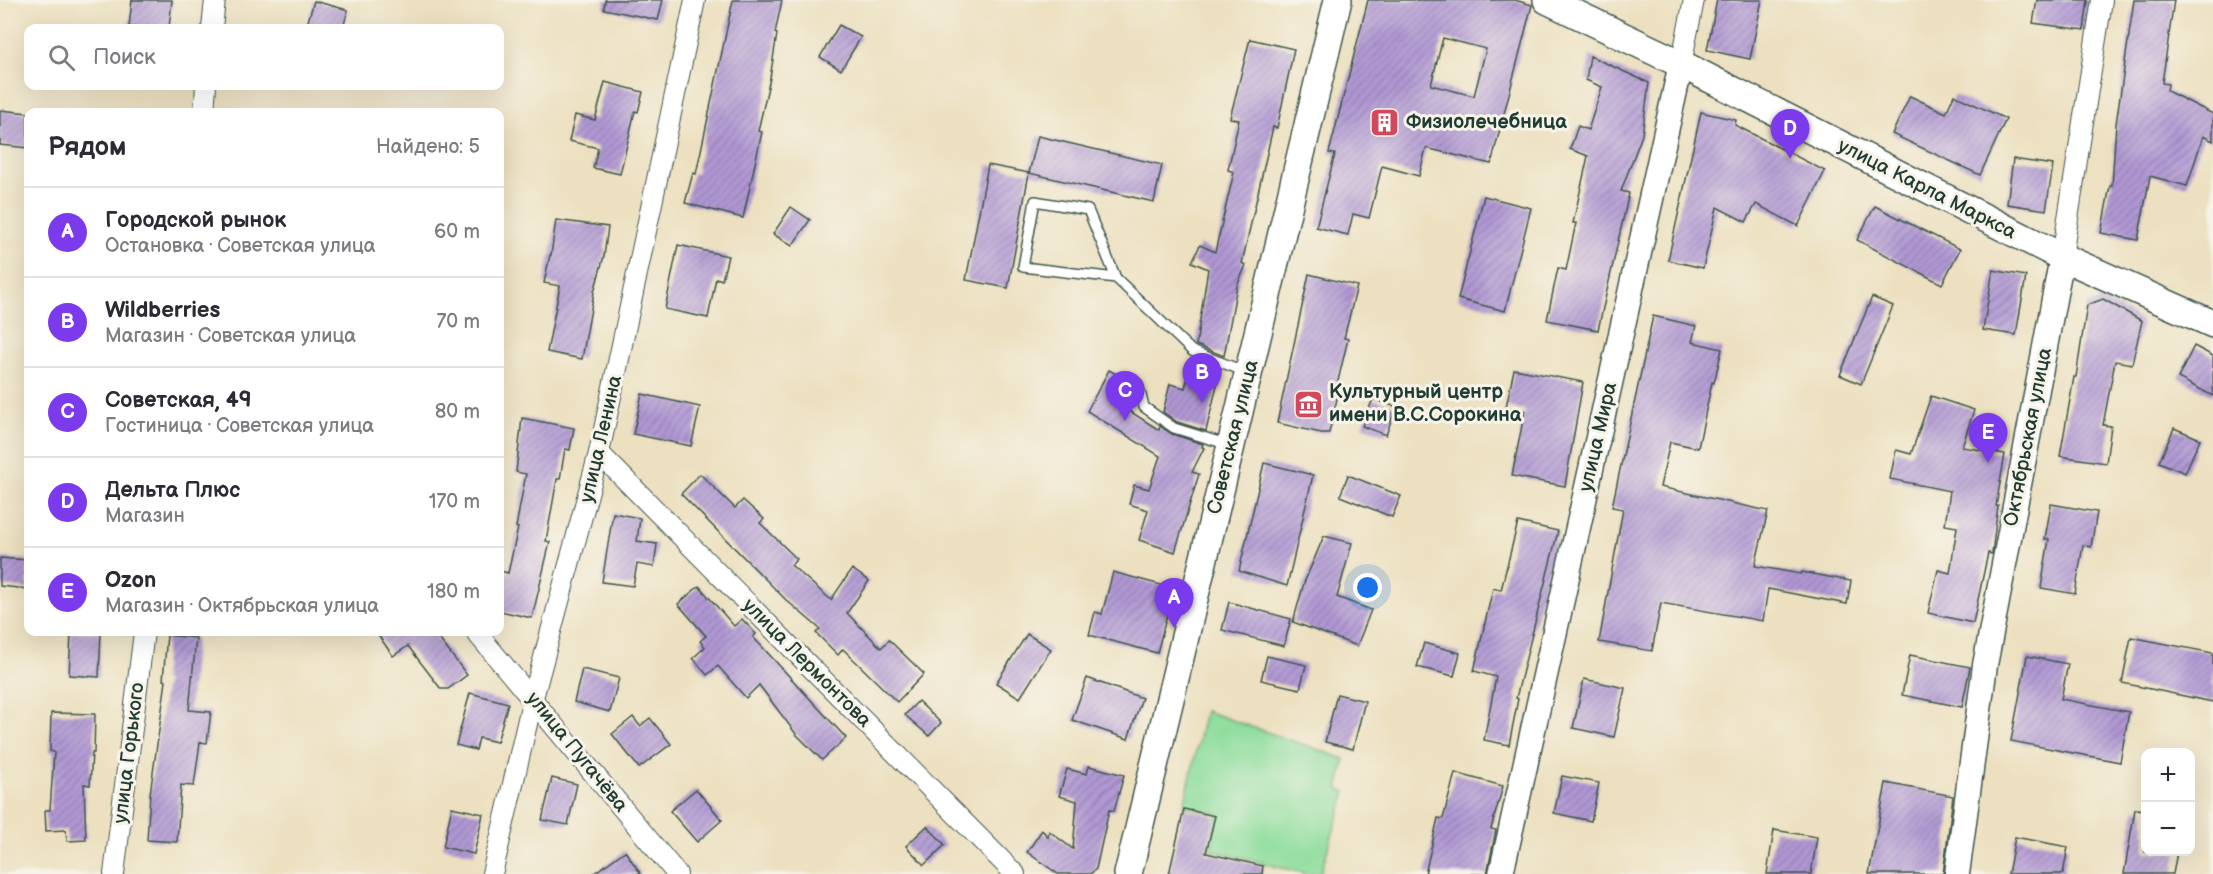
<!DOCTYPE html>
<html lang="ru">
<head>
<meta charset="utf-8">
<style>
  :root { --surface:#fff; --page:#f7f7f7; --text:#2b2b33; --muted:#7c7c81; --line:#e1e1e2; --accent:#7c3aed }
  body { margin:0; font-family:"Balsamiq Sans",sans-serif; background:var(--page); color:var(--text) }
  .controls { position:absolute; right:18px; bottom:18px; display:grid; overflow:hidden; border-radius:12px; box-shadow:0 6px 24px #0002 }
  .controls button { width:54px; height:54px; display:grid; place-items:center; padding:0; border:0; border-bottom:2px solid var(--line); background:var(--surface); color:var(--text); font:30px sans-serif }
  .you { position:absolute; left:1368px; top:588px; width:21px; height:21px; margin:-15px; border:4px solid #fff; border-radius:50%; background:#1a73e8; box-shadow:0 0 0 9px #1a73e833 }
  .badge { display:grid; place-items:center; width:39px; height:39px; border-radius:50%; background:var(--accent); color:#fff; font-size:20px; font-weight:700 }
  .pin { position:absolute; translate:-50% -50px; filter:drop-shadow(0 2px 3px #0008) }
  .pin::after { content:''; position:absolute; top:32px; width:21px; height:18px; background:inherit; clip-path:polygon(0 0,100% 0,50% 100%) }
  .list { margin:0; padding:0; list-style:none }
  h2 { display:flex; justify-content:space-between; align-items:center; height:78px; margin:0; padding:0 24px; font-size:26px }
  h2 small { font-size:20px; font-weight:400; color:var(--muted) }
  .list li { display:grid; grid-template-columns:39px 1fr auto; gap:18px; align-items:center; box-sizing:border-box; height:90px; padding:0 24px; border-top:2px solid var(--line) }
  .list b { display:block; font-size:22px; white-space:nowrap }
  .list p { margin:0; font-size:20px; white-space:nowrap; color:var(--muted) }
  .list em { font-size:20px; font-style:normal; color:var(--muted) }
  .icon { flex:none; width:33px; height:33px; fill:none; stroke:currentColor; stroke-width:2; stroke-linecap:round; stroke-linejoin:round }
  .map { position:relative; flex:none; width:2213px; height:874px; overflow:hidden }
  .search { position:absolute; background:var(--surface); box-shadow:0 6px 24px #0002; left:24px; top:24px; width:480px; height:66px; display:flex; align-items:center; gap:15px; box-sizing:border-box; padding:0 21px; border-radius:12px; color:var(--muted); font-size:22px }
  .panel { position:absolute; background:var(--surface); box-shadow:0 6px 24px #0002; left:24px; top:108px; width:480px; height:528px; border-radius:12px }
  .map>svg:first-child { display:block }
  .green { fill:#8ddd9c; stroke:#568d68; stroke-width:1.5 }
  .building { fill:url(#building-hatch); fill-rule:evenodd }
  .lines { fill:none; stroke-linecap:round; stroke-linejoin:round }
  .service-casing { stroke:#3e5549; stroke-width:12 }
  .minor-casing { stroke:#3e5549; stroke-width:22 }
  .tertiary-casing { stroke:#3e5549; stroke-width:27 }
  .secondary-casing { stroke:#3e5549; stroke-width:30 }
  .service { stroke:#fff; stroke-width:9 }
  .minor { stroke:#fff; stroke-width:20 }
  .tertiary { stroke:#fff; stroke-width:24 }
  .secondary { stroke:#fff; stroke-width:27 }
  .labels { text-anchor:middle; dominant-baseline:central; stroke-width:6; stroke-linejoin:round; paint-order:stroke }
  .poi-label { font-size:20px; font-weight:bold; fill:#1f3d34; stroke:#f7f3e8; text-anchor:start }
  .street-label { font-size:20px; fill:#1f3d34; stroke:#f7f3e8 }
</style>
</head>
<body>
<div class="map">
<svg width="2213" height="874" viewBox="0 0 2213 874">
  <defs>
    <pattern id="building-hatch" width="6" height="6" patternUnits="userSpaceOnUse" patternTransform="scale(1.5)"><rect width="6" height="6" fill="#b198d4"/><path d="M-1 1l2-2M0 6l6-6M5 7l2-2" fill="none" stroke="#8f7dad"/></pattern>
  </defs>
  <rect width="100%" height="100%" fill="#f7f3e8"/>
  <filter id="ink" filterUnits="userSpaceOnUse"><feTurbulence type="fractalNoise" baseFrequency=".0167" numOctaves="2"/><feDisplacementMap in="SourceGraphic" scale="12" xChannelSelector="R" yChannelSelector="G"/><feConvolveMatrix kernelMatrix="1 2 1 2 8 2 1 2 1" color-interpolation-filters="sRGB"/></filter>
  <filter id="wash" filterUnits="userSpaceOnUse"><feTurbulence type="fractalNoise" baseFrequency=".008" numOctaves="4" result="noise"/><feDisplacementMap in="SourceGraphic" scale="24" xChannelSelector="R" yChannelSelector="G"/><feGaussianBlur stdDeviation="1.35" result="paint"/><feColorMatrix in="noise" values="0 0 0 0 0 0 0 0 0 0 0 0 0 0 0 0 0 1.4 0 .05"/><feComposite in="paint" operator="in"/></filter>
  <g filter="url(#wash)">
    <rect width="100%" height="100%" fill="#ece0c0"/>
    <!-- green -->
    <polygon class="green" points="1205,711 1345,759 1338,789 1346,792 1320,874 1307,874 1210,850 1218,814 1184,806"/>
    <g id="blocks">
      <!-- building -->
      <g class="building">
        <polygon points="132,0 172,0 169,28 129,27"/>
        <polygon points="605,0 663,0 658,20 604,9"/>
        <polygon points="733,0 782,0 775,33 777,34 770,78 758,131 762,132 743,218 685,203 693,173 696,174"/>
        <path d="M 1368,0 L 1515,0 L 1532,5 L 1491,164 L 1426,148 L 1419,176 L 1382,166 L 1369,218 L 1353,214 L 1348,235 L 1316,227 L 1335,154 L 1329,153 ZM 1443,38 L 1486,49 L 1474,96 L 1431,85 Z"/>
        <polygon points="1717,0 1762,0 1750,59 1707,50"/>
        <polygon points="2037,0 2088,0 2084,30 2033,23"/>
        <polygon points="2134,0 2174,0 2162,83 2168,84 2167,91 2213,114 2213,141 2203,136 2187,186 2150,176 2138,240 2101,233 2110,186 2112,186 2116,124"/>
        <polygon points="314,1 348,10 343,28 306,28"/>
        <polygon points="839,25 861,37 841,70 820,57"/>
        <polygon points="1250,39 1294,49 1277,128 1273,127 1242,263 1246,265 1237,286 1224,356 1196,345 1208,269 1192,262 1200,245 1215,252 1234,172 1228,170 1239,120 1230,118"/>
        <polygon points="1590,56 1649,83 1642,135 1621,191 1629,193 1598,330 1547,320 1558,268 1566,270 1576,223 1573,223 1588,156 1570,149 1578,126 1588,130 1602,87 1586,80"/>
        <polygon points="605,82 643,92 638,112 635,111 620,174 593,168 598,148 569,141 575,115 595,120"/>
        <polygon points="1954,95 2006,119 1980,175 1892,134 1910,96 1946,113"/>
        <polygon points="0,110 28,113 28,148 0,145"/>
        <polygon points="1701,112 1736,120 1735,125 1825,171 1798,226 1756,204 1746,222 1717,207 1703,268 1668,260"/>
        <polygon points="1038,136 1162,165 1154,202 1029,173"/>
        <polygon points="2013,159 2053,165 2046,210 2007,204"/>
        <polygon points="988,165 1029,173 1008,288 966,280"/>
        <polygon points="1484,196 1531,208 1505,311 1458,299"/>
        <polygon points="1875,206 1960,249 1942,284 1857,240"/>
        <polygon points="791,207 810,220 792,246 773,234"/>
        <polygon points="556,220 608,227 604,256 594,292 582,359 547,352 560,286 544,283 550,255 551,255"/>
        <polygon points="678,245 728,256 722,280 716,278 708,318 665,309"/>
        <polygon points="1993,270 2026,276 2016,335 1983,330"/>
        <polygon points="1309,274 1357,286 1344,338 1348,339 1337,385 1340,386 1329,433 1321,433 1277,423"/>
        <polygon points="1872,297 1893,306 1861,384 1840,375"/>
        <polygon points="2103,299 2142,321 2132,364 2115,361 2103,425 2111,426 2106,463 2060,456 2074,377 2076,377 2087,305"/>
        <polygon points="1653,316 1696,326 1692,342 1722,349 1714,383 1712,382 1698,448 1670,442 1660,487 1768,511 1755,566 1801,574 1802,572 1851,581 1847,604 1768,589 1763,621 1661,603 1652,651 1599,642 1623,509 1612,507"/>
        <polygon points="2194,346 2213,356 2213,396 2178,378"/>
        <polygon points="1193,359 1221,369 1206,431 1177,422 1163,412 1170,384 1185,388"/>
        <polygon points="1514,369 1583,382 1565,486 1512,476 1525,410 1506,407"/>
        <polygon points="1109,370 1129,381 1117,403 1159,430 1160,426 1172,434 1203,444 1202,447 1204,448 1192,472 1199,474 1175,552 1139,540 1148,510 1129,504 1134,485 1149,489 1160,456 1087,411"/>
        <polygon points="642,394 700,407 691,446 633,434"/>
        <polygon points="1931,396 1974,410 1962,447 2005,454 1996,506 1998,506 1993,545 1992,554 1988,553 1973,623 1928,613 1938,570 1950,573 1957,527 1945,525 1950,491 1890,479 1896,450 1911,454"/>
        <polygon points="1373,399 1396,407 1386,435 1362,426"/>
        <polygon points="522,418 574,428 570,450 565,449 560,479 557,479 546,541 550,542 532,618 500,611 500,571 508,573 518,528 516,527 526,474 516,472"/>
        <polygon points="2174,428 2200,439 2185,473 2159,462"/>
        <polygon points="1264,463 1313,475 1287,586 1239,571"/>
        <polygon points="700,474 735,508 743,500 764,519 760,523 797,559 791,565 831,600 852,569 869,581 847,613 881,648 889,640 924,674 897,702 843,649 838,655 816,633 820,629 786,600 681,494"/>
        <polygon points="1348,475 1401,496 1392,517 1340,496"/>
        <polygon points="2051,504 2097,512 2091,547 2083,545 2075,594 2041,588 2049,539 2045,539"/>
        <polygon points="613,513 640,518 637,541 657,544 654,567 637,564 633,586 602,582"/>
        <polygon points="1518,522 1558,531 1516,698 1518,699 1509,745 1484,740 1496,677 1474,671 1493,588 1501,590"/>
        <polygon points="1324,536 1352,543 1337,597 1371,610 1357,646 1293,622 1304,583"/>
        <polygon points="0,558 28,560 28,589 0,586"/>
        <polygon points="1113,572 1172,588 1172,595 1157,653 1089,635 1095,612 1102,614"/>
        <polygon points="699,586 734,626 742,619 756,634 753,637 846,738 822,760 796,734 759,685 746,698 718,666 707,675 693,658 705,647 700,641 706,636 678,604"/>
        <polygon points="1229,602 1291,619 1284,646 1222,630"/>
        <polygon points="71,632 101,632 99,677 69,675"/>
        <polygon points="376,632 434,632 467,675 448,689 441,689 408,646 393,656"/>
        <polygon points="1027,634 1051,649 1020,698 996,683"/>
        <polygon points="167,635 196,638 189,710 211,712 207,743 200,742 194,786 181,785 177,842 147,840 150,794 166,681 163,680"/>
        <polygon points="2131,637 2213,653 2213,702 2122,683"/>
        <polygon points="1424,643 1460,653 1454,676 1417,667"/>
        <polygon points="1910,655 1970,667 1962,707 1902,695"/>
        <polygon points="1267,656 1306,665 1300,689 1261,680"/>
        <polygon points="2027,656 2068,664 2061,699 2129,712 2120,762 2011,741"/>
        <polygon points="582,669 619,678 610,712 574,702"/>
        <polygon points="1087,678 1142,698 1128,739 1072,720"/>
        <polygon points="1584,679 1625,688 1614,737 1573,728"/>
        <polygon points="470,693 508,703 497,742 479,738 476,750 456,745"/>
        <polygon points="1337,694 1365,701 1353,749 1325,742"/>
        <polygon points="918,701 941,723 929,736 905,715"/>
        <polygon points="51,713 95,714 94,753 92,753 90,785 84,784 86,840 67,841 66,830 46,831 45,810 50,810 54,752 50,751"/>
        <polygon points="633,717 640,726 650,718 671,744 639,768 612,734"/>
        <polygon points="1089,766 1124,775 1114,811 1109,810 1096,869 1090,874 1058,874 1027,852 1042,830 1048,837 1049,831 1073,849 1077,801 1059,796 1067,769 1087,774"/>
        <polygon points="1455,773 1503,786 1491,829 1496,830 1487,874 1425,874 1438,818 1443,819"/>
        <polygon points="1562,776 1599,783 1591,821 1554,813"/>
        <polygon points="552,778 577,784 568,825 542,820"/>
        <polygon points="1886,783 1953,796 1943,874 1869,874"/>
        <polygon points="696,789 722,820 697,842 670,811"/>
        <polygon points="452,807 483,814 474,854 443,847"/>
        <polygon points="1184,809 1215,816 1206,853 1263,866 1262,874 1169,874"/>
        <polygon points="2135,809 2145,810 2145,852 2177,852 2173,874 2124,874"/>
        <polygon points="927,826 945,845 924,865 906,846"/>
        <polygon points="1774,830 1817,837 1811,874 1767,874"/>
        <polygon points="2015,837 2068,847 2063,874 2008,874"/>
        <polygon points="625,851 641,874 593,874"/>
      </g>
    </g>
  </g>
  <g filter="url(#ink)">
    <use href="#blocks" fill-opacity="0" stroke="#3e5549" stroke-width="1.5"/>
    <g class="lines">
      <defs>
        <g id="service">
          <polyline points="1116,278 1023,267 1035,201 1088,210 1116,278 1192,351 1246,372"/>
          <polyline points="1138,384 1144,407 1174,428 1229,445"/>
        </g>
        <g id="minor">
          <polyline points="212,28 215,0"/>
          <polyline points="1681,64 1694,0"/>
          <polyline points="204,112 206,86"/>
          <polyline points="2062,257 2102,0"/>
          <polyline points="599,453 1015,874"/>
          <polyline points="476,632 677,874"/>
          <polyline points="114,874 144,632"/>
          <polyline points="492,874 533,698 599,453 695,0"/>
        </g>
        <g id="tertiary">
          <polyline points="1501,874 1681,64"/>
          <polyline points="1957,874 1985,665 2062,257"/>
        </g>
        <g id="secondary">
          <polyline points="1547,0 1681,64 2062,257 2213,324"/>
          <polyline points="1128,874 1338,0"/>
        </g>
      </defs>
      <!-- service casing -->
      <use href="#service" class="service-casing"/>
      <!-- minor casing -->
      <use href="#minor" class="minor-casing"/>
      <!-- tertiary casing -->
      <use href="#tertiary" class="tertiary-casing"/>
      <!-- secondary casing -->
      <use href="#secondary" class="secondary-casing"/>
      <!-- service -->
      <use href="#service" class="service"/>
      <!-- minor -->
      <use href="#minor" class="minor"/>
      <!-- tertiary -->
      <use href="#tertiary" class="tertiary"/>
      <!-- secondary -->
      <use href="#secondary" class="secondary"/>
    </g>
  </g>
  <!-- icons -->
  <defs>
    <symbol id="building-square" viewBox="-11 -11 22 22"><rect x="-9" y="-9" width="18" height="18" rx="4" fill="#d1495b" stroke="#f7f3e8"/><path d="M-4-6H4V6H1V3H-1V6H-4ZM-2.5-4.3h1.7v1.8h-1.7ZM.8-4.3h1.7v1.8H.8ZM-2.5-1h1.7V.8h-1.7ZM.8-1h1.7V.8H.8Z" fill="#fff"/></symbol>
    <symbol id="museum-square" viewBox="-11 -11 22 22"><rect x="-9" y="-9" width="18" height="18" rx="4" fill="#d1495b" stroke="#f7f3e8"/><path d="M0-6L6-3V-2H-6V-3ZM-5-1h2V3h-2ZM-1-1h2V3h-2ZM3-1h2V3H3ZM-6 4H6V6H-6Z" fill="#fff"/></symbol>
  </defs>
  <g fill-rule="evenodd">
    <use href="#building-square" x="1368" y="106" width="33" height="33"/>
    <use href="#museum-square" x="1292" y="388" width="33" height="33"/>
  </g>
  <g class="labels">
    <!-- poi labels -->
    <g class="poi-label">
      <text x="1406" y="122">Физиолечебница</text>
      <text x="1329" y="392">Культурный центр<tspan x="1329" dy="23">имени В.С.Сорокина</tspan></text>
    </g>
    <!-- street labels -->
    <g class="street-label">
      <text transform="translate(1927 189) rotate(27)">улица Карла Маркса</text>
      <text transform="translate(1233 437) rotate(-76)">Советская улица</text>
      <text transform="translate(1598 437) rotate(-77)">улица Мира</text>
      <text transform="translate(2028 437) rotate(-79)">Октябрьская улица</text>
      <text transform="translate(601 439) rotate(-77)">улица Ленина</text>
      <text transform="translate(807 663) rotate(45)">улица Лермонтова</text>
      <text transform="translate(577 752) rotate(51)">улица Пугачёва</text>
      <text transform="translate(129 753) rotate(-83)">улица Горького</text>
    </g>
  </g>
</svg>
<div class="controls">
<button>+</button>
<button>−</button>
</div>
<div class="you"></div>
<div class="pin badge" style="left:1174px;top:628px">A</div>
<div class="pin badge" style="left:1202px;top:403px">B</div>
<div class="pin badge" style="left:1125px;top:421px">C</div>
<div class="pin badge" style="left:1790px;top:159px">D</div>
<div class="pin badge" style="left:1988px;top:463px">E</div>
<div class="search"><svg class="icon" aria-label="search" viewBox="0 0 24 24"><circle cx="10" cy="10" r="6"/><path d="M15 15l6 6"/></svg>Поиск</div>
<section class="panel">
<h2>Рядом<small>Найдено: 5</small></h2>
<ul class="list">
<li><span class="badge">A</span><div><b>Городской рынок</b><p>Остановка · Советская улица</p></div><em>60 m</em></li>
<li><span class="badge">B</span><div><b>Wildberries</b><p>Магазин · Советская улица</p></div><em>70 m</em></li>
<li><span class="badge">C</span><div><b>Советская, 49</b><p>Гостиница · Советская улица</p></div><em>80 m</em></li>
<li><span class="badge">D</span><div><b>Дельта Плюс</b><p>Магазин</p></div><em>170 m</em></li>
<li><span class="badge">E</span><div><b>Ozon</b><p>Магазин · Октябрьская улица</p></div><em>180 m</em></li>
</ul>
</section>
</div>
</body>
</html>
